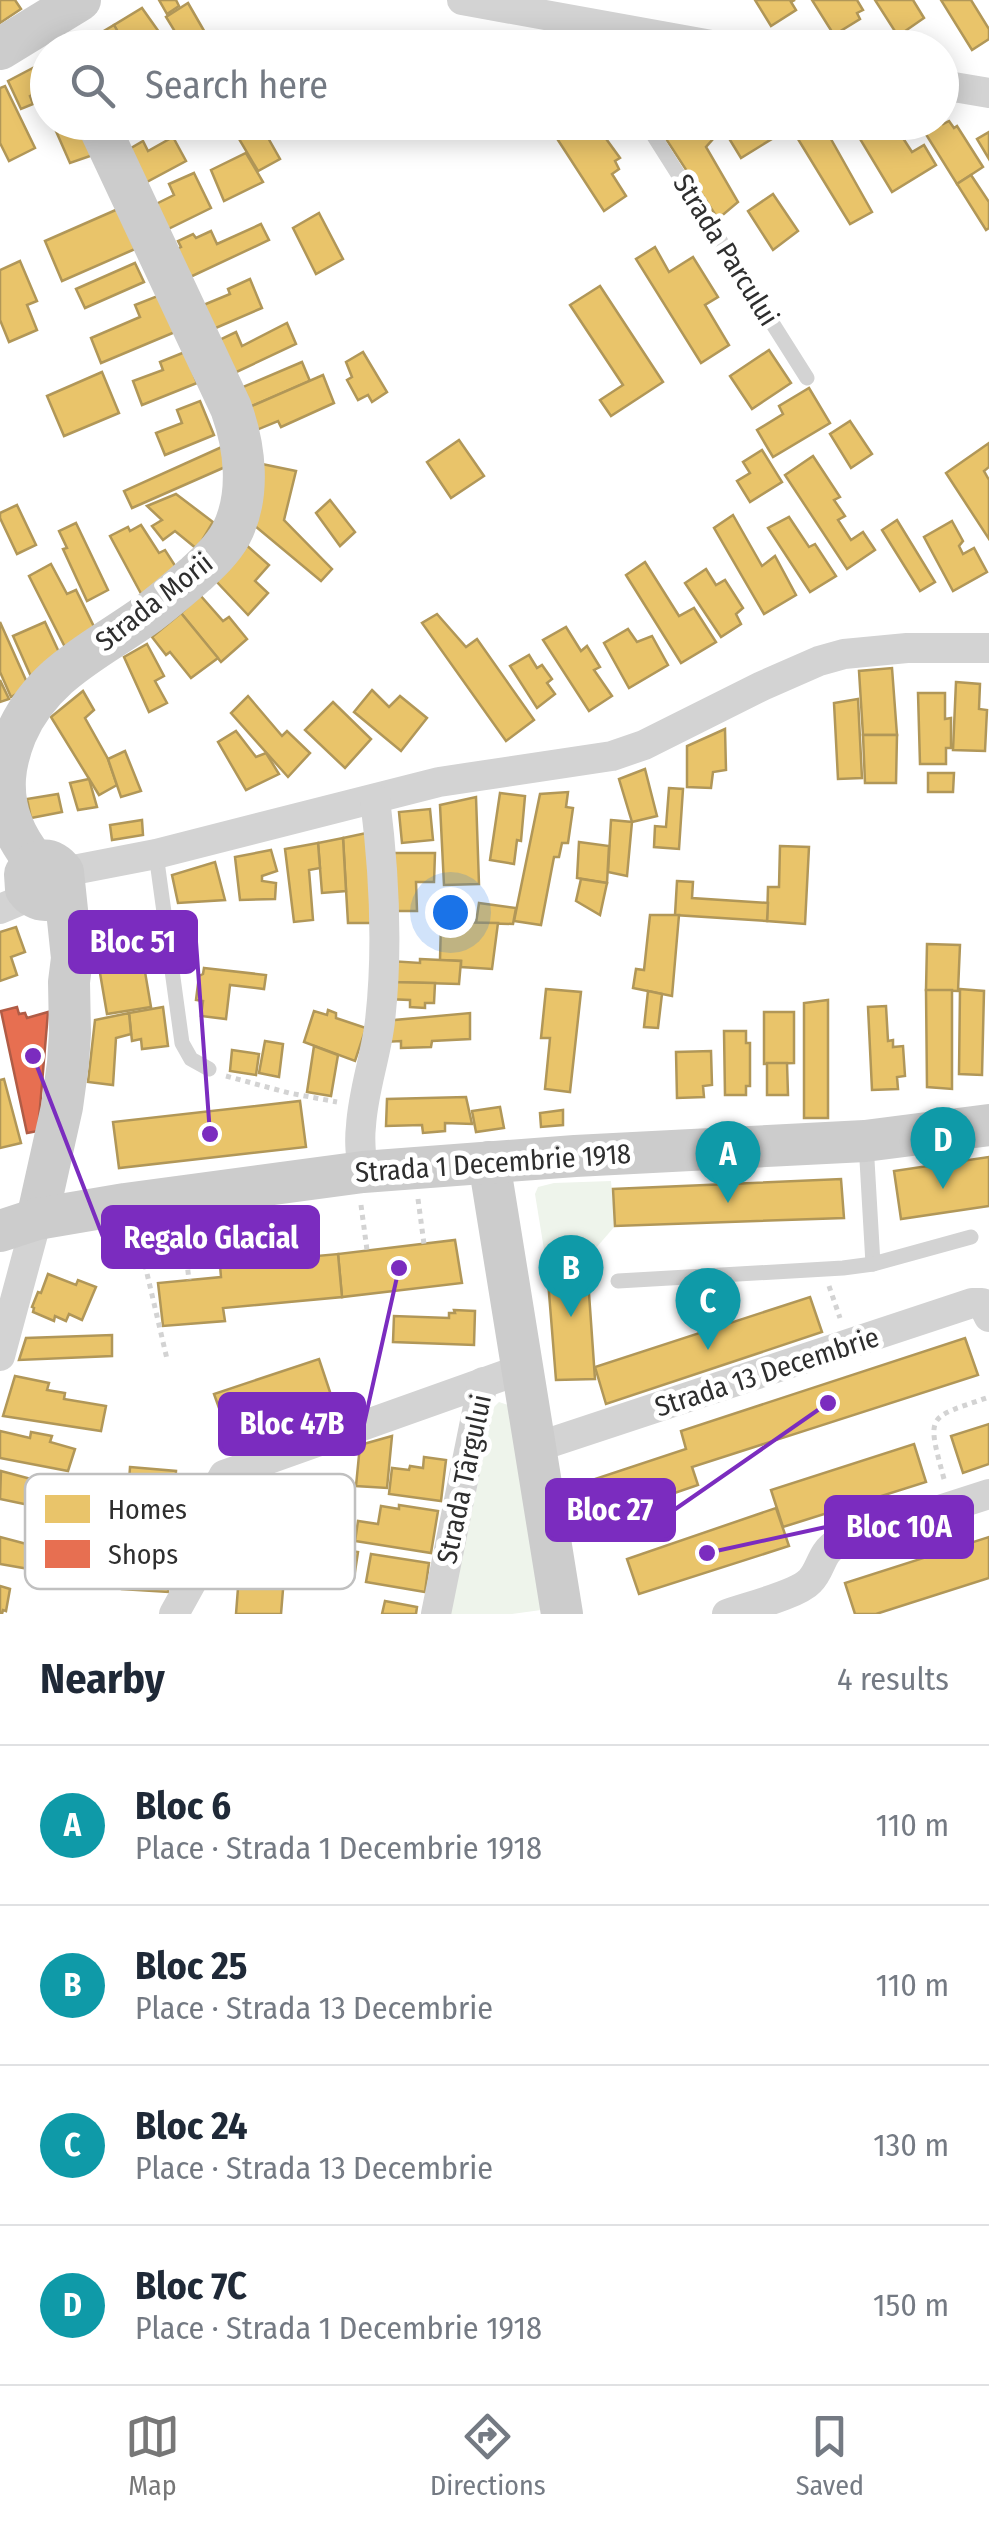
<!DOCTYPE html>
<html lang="en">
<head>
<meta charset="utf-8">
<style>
  :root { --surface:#fff; --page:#f2f2f3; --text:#1f2937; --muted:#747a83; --line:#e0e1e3; --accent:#777 }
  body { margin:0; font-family:"Fira Sans Condensed",sans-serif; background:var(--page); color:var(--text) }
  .you { position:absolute; left:450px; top:912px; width:35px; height:35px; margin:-25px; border:8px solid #fff; border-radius:50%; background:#1a73e8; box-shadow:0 0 0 15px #1a73e833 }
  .badge { display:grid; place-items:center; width:65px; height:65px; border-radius:50%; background:var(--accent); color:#fff; font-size:32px; font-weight:700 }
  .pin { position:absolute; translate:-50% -82px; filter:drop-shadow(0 2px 5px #0008) }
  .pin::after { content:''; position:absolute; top:52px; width:35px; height:30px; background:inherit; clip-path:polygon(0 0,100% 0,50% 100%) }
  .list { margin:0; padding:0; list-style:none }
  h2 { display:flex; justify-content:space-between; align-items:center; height:130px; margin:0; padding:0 40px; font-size:42px }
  h2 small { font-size:32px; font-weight:400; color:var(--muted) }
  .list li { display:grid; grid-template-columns:65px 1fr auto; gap:30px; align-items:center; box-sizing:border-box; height:160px; padding:0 40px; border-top:2px solid var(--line) }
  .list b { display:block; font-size:38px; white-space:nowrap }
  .list p { margin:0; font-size:32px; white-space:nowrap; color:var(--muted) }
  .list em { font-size:32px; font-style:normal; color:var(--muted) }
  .icon { flex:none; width:55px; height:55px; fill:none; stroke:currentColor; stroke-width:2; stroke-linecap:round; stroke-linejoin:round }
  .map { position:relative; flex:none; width:989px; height:1614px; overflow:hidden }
  .search { position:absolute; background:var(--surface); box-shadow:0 5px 25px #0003; left:30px; right:30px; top:30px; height:110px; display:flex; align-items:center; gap:25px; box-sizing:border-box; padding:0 35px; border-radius:55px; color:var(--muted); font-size:38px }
  .sheet { height:770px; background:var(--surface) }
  nav { display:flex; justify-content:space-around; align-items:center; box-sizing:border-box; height:140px; border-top:2px solid var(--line); background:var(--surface); font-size:28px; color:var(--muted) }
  nav a { display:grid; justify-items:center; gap:5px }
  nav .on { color:var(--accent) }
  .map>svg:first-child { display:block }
  .green { fill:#eef4eb }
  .homes { fill:#e9c46a; stroke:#b19758; stroke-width:2.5 }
  .shops { fill:#e76f51; stroke:#b05c46; stroke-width:2.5 }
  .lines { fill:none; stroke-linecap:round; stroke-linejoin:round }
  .path { stroke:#d3d3d3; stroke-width:5; stroke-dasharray:5 5; stroke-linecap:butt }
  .lane { stroke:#d3d3d3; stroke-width:15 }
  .street { stroke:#d3d3d3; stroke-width:30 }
  .secondary { stroke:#ccc; stroke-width:42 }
  .labels { text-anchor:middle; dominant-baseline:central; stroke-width:10; stroke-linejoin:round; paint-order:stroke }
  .street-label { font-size:28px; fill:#2e2e2e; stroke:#fff }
  .key { fill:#fff; stroke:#c0c0c0; stroke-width:2.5 }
  .key-label { font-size:28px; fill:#2e2e2e }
  .leader { fill:none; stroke:#7b2cbf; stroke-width:4 }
  .callout-dot { fill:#7b2cbf; stroke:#fff; stroke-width:4 }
  .callout { fill:#7b2cbf; stroke:#7b2cbf; stroke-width:4 }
  .callout-label { font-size:30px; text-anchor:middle; font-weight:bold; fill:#fff }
</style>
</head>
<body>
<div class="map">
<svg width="989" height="1614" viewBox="0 0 989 1614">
  <rect width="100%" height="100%" fill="#fff"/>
  <!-- green -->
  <g class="green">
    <polygon points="611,1181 615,1226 589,1256 587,1265 547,1268 535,1194 538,1187 554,1183"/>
    <polygon points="499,1402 508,1405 541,1610 512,1614 449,1614 490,1411"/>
  </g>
  <!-- homes -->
  <g class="homes">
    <polygon points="0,0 15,0 21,9 0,23"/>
    <polygon points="159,0 176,0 179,6 167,14"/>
    <polygon points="755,0 795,0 791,2 796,10 771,26"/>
    <polygon points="812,0 857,0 863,10 857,13 860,19 834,35"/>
    <polygon points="875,0 913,0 924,18 898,36"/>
    <polygon points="941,0 971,0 989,29 989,39 972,50"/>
    <polygon points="188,3 214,48 185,48 166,17"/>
    <polygon points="142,8 159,32 152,37 158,48 127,48 114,25"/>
    <polygon points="114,25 127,48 75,48"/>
    <polygon points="411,32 418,48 382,48 381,45"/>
    <polygon points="491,34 499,48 470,48"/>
    <polygon points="48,60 48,113 38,92 30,96 33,104 21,109 8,81"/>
    <polygon points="5,86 35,148 9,161 0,143 0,88"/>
    <polygon points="949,121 954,128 957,126 983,167 957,184 922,128 932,122 942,122 943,124"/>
    <polygon points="52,122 78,122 93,155 70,163"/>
    <polygon points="229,122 259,122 280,159 258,171"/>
    <polygon points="577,122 583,130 589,126 591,128 596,125 620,158 615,161 619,169 612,174 626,196 604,211 556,137"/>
    <polygon points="655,122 704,122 713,139 706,147 738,202 718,219"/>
    <polygon points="719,122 773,122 780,134 741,158"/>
    <polygon points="798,122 832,122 835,127 827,132 872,212 850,224 790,126"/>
    <polygon points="865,122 903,122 906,127 899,132 912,152 924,145 936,165 892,192 854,129"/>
    <polygon points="989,132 989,159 977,139"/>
    <polygon points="173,137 186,161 143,184 126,151 143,141 148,151"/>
    <polygon points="246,153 263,182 224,201 211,170"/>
    <polygon points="194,173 211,208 164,231 152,206 174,195 169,184"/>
    <polygon points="971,175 989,202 989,228 986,230 957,184"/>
    <polygon points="773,194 798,231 773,250 748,211"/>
    <polygon points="118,209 135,249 62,281 45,241"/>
    <polygon points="319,213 343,259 316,274 293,228"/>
    <polygon points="261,224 269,240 188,278 175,250 181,247 178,241 193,234 196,238 211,231 217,244"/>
    <polygon points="655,247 669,272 693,257 718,297 705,305 729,345 701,363 636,259"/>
    <polygon points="20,261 37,301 27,305 37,330 9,342 0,320 0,270"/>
    <polygon points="135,263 144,282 85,308 76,289"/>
    <polygon points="250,279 262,308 211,330 201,306 230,294 228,289"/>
    <polygon points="600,286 663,382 611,416 600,400 623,385 570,305"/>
    <polygon points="160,295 175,332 101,363 91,338 140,317 135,305"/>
    <polygon points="287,323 296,344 230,375 215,342 236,332 242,346"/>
    <polygon points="769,350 791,383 752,409 730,376"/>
    <polygon points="185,352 197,383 142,405 133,381 163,370 160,362"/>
    <polygon points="363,352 387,392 372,402 368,395 358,400 347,380 352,377 346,362"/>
    <polygon points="302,362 310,381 245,409 236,390"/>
    <polygon points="102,372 119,413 64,436 47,396"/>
    <polygon points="323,375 334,403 281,427 278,421 254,431 245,409"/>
    <polygon points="809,388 830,423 773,457 757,430 783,414 779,406"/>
    <polygon points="200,401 214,435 165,455 156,433 182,423 177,410"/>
    <polygon points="850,421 872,454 851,468 830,434"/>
    <polygon points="459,440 484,476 451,498 427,462"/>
    <polygon points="989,443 989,467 984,471 989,480 989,539 946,473"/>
    <polygon points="224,446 232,464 132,508 124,491"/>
    <polygon points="762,450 782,482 750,502 737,481 750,473 743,462"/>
    <polygon points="813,456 840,497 834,500 845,516 838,520 851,540 863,532 875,550 847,569 785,475"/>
    <polygon points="262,464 296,471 284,520 332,569 321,581 249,521"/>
    <polygon points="176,494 213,522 197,549 175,531 163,540 152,526 162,520 147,506"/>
    <polygon points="330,500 355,532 340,546 316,513"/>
    <polygon points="17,505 36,545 17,554 0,518 0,513"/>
    <polygon points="733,515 762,566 775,556 796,595 764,614 714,528"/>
    <polygon points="789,517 809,547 815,544 836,576 810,592 768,528"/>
    <polygon points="897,520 935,582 920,591 882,530"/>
    <polygon points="952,521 963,541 959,546 963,554 974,548 987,572 953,591 924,537"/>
    <polygon points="76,523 108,590 87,601 63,549 67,548 59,531"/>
    <polygon points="141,525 159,553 165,550 181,575 145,601 110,536 128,527 130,531"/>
    <polygon points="244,543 269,565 255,581 268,593 248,615 215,580"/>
    <polygon points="645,562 679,616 694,608 716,642 681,663 626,575"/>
    <polygon points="51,564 67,594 76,590 99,637 68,653 29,576"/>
    <polygon points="706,569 716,585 725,580 743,608 736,614 741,624 721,637 685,583"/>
    <polygon points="200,595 223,621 229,617 247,639 221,662 181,613"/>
    <polygon points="181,613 218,658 191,678 170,652 166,655 152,637"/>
    <polygon points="437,614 466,647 477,639 534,720 506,741 422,623"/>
    <polygon points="0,622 29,687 11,697 0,672"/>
    <polygon points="45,622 64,663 33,681 13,636"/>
    <polygon points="566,627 581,651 587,646 600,667 594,670 612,696 589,711 543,640"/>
    <polygon points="628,629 637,642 652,636 668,665 629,688 604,643"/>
    <polygon points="147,644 164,676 155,681 167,703 149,712 124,657"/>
    <polygon points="529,655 537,668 542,665 552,679 547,683 555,694 537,708 510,666"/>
    <polygon points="892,668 897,735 863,735 859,671"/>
    <polygon points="0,680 9,699 0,702"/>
    <polygon points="956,682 980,684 979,709 987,710 985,751 953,750"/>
    <polygon points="372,690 389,707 400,696 427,718 401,751 354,712"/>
    <polygon points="83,691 94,710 85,718 108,759 117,785 99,795 51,717"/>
    <polygon points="918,693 945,693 945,719 951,718 951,748 946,748 946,764 920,764"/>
    <polygon points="248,696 282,736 287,731 310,753 288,777 231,713"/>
    <polygon points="858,699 862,778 838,779 834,703"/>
    <polygon points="333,702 371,739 345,768 305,730"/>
    <polygon points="725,729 726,770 713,772 711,788 687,787 687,746"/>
    <polygon points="236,731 256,757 266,753 279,774 246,790 218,742"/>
    <polygon points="863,735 897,735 896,783 865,783"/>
    <polygon points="125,751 141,791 121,797 108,759"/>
    <polygon points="645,769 657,816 632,822 619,779"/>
    <polygon points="928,773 954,773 953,792 928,792"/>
    <polygon points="89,779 97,807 78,810 70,783"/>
    <polygon points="669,788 683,789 679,849 654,847 655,826 666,827"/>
    <polygon points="568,792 566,807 573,808 568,843 562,843 559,857 554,857 541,925 514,921 540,794"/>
    <polygon points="500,793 525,796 521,841 517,840 514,864 490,860"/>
    <polygon points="58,794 62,812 31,818 27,799"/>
    <polygon points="476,797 479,884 444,885 440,805"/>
    <polygon points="430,809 433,840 402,843 399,812"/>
    <polygon points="142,820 143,835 112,840 110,825"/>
    <polygon points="611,820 632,822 627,876 608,872"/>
    <polygon points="371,832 376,923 348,923 343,838"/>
    <polygon points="343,838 346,891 322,893 318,843"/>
    <polygon points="579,842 609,846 607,883 577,878"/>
    <polygon points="318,843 320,868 309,870 313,920 294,922 285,849"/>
    <polygon points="780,846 809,847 805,924 767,921 768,887 779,887"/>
    <polygon points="271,850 277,871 262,876 262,881 276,883 275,899 240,900 235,857"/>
    <polygon points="387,853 435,853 434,882 416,882 417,911 388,911"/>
    <polygon points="215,862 225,900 178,903 172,875"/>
    <polygon points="581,879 607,883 600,915 576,901"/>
    <polygon points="677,881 693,882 692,898 768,903 767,921 675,915"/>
    <polygon points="479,903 516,908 513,924 476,923"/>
    <polygon points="650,915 679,915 672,996 633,988 636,969 644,970"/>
    <polygon points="441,922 498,923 492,969 461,967 461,961 440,960"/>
    <polygon points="137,925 151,1007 107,1014 94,938 120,934 121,928"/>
    <polygon points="16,927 25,952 11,957 17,975 0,981 0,932"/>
    <polygon points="927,944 960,945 958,991 926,990"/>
    <polygon points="420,959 461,961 459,984 388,982 390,961 420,963"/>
    <polygon points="204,968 266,975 264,989 230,985 226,1019 201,1016 203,1001 196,1000 199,976 203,974"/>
    <polygon points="388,982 435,983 434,1003 425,1003 425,1008 410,1007 410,1000 386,999"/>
    <polygon points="546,989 581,992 570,1092 545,1089 550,1038 541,1038"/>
    <polygon points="960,989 984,991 982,1075 959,1074"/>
    <polygon points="926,990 952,990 952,1089 927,1087"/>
    <polygon points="648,991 662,994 658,1028 644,1027"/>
    <polygon points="828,1000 828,1118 804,1118 804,1003"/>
    <polygon points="886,1006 888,1041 893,1040 893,1047 903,1046 905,1076 897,1077 898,1089 872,1090 868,1007"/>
    <polygon points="163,1007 168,1046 142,1049 141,1039 132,1041 129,1013"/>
    <polygon points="328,1010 336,1013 336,1018 366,1028 355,1061 304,1042 314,1011 327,1015"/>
    <polygon points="764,1012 794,1012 794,1063 764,1064"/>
    <polygon points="129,1013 131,1034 116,1038 113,1085 88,1082 95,1020"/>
    <polygon points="470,1013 470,1039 432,1041 431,1047 401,1048 401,1041 384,1042 384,1021"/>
    <polygon points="724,1031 746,1031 746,1043 750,1043 750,1086 746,1086 746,1095 725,1095"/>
    <polygon points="265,1041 283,1044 279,1077 259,1073"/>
    <polygon points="314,1046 338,1055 331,1096 307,1092"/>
    <polygon points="232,1050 259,1054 256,1075 230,1071"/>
    <polygon points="711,1051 712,1085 703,1086 704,1097 677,1098 676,1052"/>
    <polygon points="767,1063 787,1063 788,1095 767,1095"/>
    <polygon points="4,1079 21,1143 0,1148 0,1080"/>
    <polygon points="466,1097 472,1124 445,1123 445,1131 423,1133 422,1125 386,1126 387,1099"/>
    <polygon points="300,1101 306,1147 119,1168 113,1122"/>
    <polygon points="500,1107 504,1128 476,1132 472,1111"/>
    <polygon points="563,1110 563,1125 541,1127 540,1113"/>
    <polygon points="989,1157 989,1206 901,1219 894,1171"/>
    <polygon points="841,1179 844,1218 615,1226 613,1189"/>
    <polygon points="455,1240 462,1283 342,1297 338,1254"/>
    <polygon points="338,1254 342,1297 223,1308 225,1321 163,1326 158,1283 221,1277 220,1265"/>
    <polygon points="587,1265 595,1379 556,1380 547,1268"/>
    <polygon points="48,1274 76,1285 78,1280 96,1287 82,1320 69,1314 66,1321 55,1316 54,1321 33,1312 34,1308 32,1307 38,1292 41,1293"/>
    <polygon points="810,1297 822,1332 606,1404 595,1367"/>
    <polygon points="454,1310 475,1311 474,1345 393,1342 394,1316 449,1318 449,1313 455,1313"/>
    <polygon points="112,1335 112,1356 19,1360 26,1338"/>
    <polygon points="965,1338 978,1375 692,1467 698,1485 605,1517 592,1480 686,1449 681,1431"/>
    <polygon points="319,1359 333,1401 229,1436 214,1394"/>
    <polygon points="15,1376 49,1383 47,1390 65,1393 64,1399 106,1406 101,1431 3,1416"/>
    <polygon points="989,1424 989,1464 963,1473 951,1436"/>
    <polygon points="0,1431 30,1438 31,1432 52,1436 50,1442 75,1449 68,1471 0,1458"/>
    <polygon points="392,1436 387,1488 356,1486 360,1445"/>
    <polygon points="914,1444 926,1482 783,1527 771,1490"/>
    <polygon points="424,1457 446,1460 441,1501 389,1494 392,1468 409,1470 410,1466 423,1468"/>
    <polygon points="130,1467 176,1471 168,1592 122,1589"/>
    <polygon points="1,1471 65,1488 64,1490 83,1495 77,1515 0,1499"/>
    <polygon points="399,1505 438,1511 431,1553 355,1541 358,1521 378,1524 381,1506 399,1509"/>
    <polygon points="776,1508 789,1546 639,1594 627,1559"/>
    <polygon points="0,1537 34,1546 29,1569 0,1564"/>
    <polygon points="989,1537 989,1578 876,1614 855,1614 845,1583"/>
    <polygon points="337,1549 358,1552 354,1578 333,1575"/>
    <polygon points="371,1554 429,1563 425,1592 366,1582"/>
    <polygon points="240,1562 285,1565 281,1614 236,1614"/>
    <polygon points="0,1586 10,1589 6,1611 3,1610 2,1614 0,1614"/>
    <polygon points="385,1601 417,1607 416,1614 382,1614"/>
  </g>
  <!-- shops -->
  <polygon class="shops" points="17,1007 19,1014 25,1013 27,1018 48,1012 38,1131 27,1133 1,1011"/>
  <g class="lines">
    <!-- path -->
    <g class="path">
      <polyline points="226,1076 289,1093 337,1102"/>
      <polyline points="418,1199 424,1244"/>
      <polyline points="361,1205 367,1250"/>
      <polyline points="302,1214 307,1257"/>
      <polyline points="244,1222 248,1262"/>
      <polyline points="183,1230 189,1280"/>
      <polyline points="138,1235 167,1359"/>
      <polyline points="829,1286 840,1318"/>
      <path d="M 944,1479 C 926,1412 927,1419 989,1397"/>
    </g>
    <!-- lane -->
    <g class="lane">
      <polyline points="584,22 598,48"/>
      <polyline points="645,122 807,378"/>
      <polyline points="156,854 182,1043 191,1059 209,1069"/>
      <polyline points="866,1143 873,1264"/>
      <polyline points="618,1281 843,1268 873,1264 971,1237"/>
    </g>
    <!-- street -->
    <g class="street">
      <polyline points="462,0 728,48"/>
      <polyline points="942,85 989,93"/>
      <polyline points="63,872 156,854 439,782 612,756 644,745 762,686 819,661 844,654 907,648 989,648"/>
      <polyline points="0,909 31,896"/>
      <path d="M 363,1172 C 361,1157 359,1142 361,1126 C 363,1091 376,1056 380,1021 C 388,950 384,870 375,799"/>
      <polyline points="0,1356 37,1219"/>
      <polyline points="537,1447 972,1303 982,1303 989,1317"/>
      <polyline points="174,1614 200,1567 211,1499 224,1475 522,1369"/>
      <polyline points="436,1614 483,1382"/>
      <path d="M 727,1614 C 746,1607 797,1595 810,1581 C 822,1569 820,1553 837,1543 L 989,1494"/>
    </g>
    <!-- secondary -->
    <g class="secondary">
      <polyline points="0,49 80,0"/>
      <path d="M 35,862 C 15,837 3,811 5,778 C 6,763 10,749 16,734 C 43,672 98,650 149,613 C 165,601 181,587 196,574 C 209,562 222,550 231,534 C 251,495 245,447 231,408 L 97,122"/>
      <polyline points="489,1162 562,1614"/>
      <path d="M 37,1219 L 62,1107 L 68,1063 L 70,1033 L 69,982 L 72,958 L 63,872 C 52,856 35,857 25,874 L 26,889 C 37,904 55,904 64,887"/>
      <polyline points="0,1231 37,1219 125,1204 363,1172 575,1156 865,1141 989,1125"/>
    </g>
  </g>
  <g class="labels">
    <!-- street labels -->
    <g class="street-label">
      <text transform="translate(726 250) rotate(58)">Strada Parcului</text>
      <text transform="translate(154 602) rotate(-38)">Strada Morii</text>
      <text transform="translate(493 1163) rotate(-4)">Strada 1 Decembrie 1918</text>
      <text transform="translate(767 1372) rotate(-18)">Strada 13 Decembrie</text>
      <text transform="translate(464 1479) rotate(-78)">Strada Târgului</text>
    </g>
  </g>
  <!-- legend -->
  <rect x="25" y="1474" width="330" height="115" rx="15" class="key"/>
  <rect x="45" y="1495" width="45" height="28" fill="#e9c46a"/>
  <rect x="45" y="1540" width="45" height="28" fill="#e76f51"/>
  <g class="key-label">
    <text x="108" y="1519">Homes</text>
    <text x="108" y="1564">Shops</text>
  </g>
  <!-- callouts -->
  <path class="leader" d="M210 1134L196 942M33 1056L103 1237M399 1268L364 1424M828 1403L674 1510M707 1553L826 1527"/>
  <g class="callout-dot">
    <circle cx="210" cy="1134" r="10"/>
    <circle cx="33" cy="1056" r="10"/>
    <circle cx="399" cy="1268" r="10"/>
    <circle cx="828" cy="1403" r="10"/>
    <circle cx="707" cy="1553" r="10"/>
  </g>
  <g class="callout">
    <rect x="70" y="912" width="126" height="60" rx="10"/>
    <rect x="103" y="1207" width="215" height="60" rx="10"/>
    <rect x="220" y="1394" width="144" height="60" rx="10"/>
    <rect x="547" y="1480" width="127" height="60" rx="10"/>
    <rect x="826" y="1497" width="146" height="60" rx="10"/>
  </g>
  <g class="callout-label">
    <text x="133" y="952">Bloc 51</text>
    <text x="211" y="1248">Regalo Glacial</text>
    <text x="292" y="1434">Bloc 47B</text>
    <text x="610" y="1520">Bloc 27</text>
    <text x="899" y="1537">Bloc 10A</text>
  </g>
</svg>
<div class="you"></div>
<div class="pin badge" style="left:728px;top:1203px;background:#0f9aa8">A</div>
<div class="pin badge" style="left:571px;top:1317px;background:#0f9aa8">B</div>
<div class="pin badge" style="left:708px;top:1350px;background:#0f9aa8">C</div>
<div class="pin badge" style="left:943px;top:1189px;background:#0f9aa8">D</div>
<div class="search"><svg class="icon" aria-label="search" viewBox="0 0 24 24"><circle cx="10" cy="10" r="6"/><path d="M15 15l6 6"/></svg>Search here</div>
</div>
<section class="sheet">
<h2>Nearby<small>4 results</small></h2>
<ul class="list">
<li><span class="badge" style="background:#0f9aa8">A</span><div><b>Bloc 6</b><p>Place · Strada 1 Decembrie 1918</p></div><em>110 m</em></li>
<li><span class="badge" style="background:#0f9aa8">B</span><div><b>Bloc 25</b><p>Place · Strada 13 Decembrie</p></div><em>110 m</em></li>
<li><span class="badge" style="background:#0f9aa8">C</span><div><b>Bloc 24</b><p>Place · Strada 13 Decembrie</p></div><em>130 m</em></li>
<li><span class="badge" style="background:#0f9aa8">D</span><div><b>Bloc 7C</b><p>Place · Strada 1 Decembrie 1918</p></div><em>150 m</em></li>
</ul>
</section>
<nav>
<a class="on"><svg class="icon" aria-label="map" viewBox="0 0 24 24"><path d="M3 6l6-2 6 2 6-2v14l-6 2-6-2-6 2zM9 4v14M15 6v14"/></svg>Map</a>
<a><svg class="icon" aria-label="directions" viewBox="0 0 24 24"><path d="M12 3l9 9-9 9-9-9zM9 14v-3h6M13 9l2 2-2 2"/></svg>Directions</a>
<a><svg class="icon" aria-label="saved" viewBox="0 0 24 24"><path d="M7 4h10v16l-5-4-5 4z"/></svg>Saved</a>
</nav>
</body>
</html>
